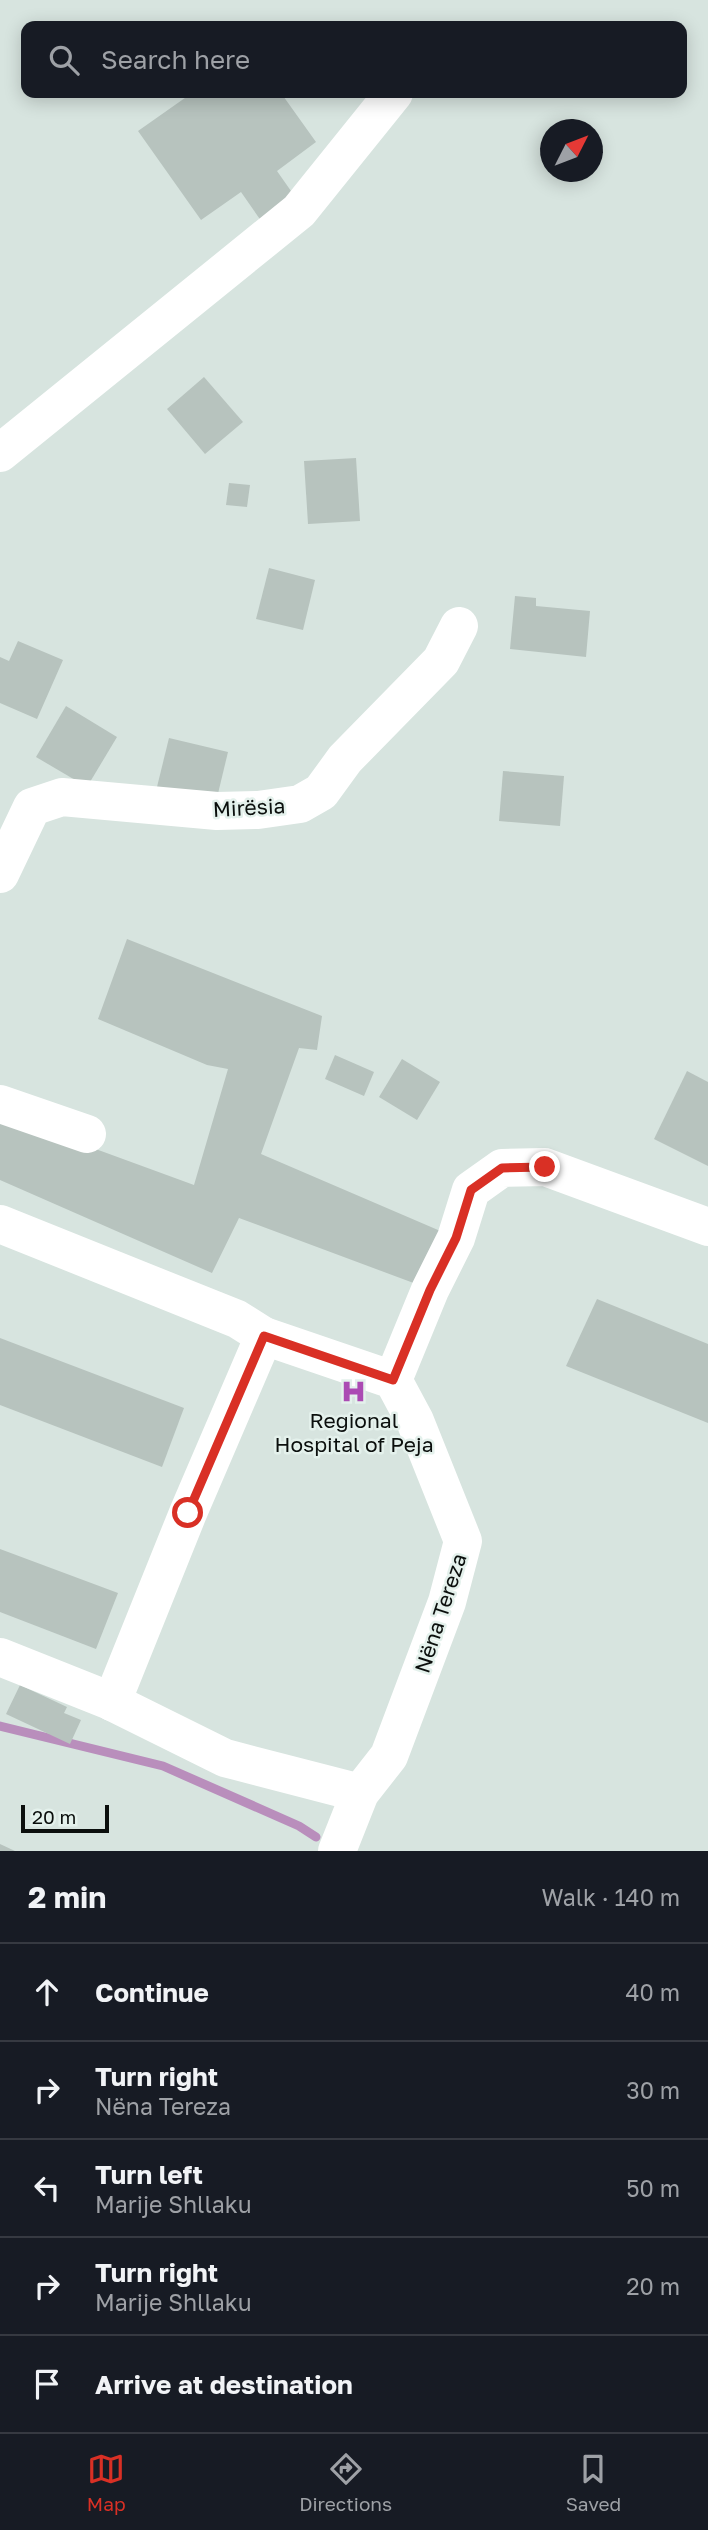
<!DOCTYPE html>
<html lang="en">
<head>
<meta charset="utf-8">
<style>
  :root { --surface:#171b24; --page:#20242c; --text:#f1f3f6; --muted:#9ea1a6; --line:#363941; --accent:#d93025 }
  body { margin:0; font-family:"Golos Text",sans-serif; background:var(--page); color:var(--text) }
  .compass { position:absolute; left:540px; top:119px; width:63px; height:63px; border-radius:50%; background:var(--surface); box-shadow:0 4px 18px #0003; rotate:48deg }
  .scale { position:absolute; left:21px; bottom:18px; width:88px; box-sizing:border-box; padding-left:7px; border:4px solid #0b0f0d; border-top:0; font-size:19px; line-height:24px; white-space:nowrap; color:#0b0f0d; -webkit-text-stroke:5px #e4f1ec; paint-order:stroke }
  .stop { position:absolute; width:21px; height:21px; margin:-16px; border:5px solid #d93025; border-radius:50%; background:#fff }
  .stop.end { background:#d93025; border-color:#fff; box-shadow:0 2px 7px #0008 }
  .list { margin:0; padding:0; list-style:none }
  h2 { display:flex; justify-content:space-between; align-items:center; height:91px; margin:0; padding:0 28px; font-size:30px }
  h2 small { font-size:23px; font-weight:400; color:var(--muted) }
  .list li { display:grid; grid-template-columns:46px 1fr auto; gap:21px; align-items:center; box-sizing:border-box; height:98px; padding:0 28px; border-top:2px solid var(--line) }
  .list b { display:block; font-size:26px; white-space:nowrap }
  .list p { margin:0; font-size:23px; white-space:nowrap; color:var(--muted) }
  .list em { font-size:23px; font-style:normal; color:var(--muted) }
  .icon { flex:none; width:38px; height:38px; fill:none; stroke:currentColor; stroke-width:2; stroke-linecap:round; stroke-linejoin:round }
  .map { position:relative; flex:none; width:708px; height:1851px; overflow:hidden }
  .search { position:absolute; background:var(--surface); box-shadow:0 4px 18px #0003; left:21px; right:21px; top:21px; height:77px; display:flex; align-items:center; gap:18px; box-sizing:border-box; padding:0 24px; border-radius:14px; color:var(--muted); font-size:26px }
  .sheet { height:581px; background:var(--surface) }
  nav { display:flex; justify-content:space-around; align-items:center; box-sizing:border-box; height:98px; border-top:2px solid var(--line); background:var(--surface); font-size:19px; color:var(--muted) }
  nav a { display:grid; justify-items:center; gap:4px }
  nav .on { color:var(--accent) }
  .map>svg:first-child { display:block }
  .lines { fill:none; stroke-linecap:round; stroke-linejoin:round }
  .stream { stroke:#b98ebc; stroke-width:9 }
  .building { fill:#b7c3be }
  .minor { stroke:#fff; stroke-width:38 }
  .route { stroke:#d93025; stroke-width:9 }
  .labels { text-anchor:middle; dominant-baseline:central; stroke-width:5; stroke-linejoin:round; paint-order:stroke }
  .street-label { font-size:21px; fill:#0b0f0d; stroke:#e4f1ec }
  .poi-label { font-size:21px; fill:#0b0f0d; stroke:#e4f1ec }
</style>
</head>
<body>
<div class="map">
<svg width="708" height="1851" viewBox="0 0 708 1851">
  <rect width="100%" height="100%" fill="#d7e4df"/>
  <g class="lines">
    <!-- stream -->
    <polyline class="stream" points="0,1726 163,1766 299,1826 316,1837"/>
  </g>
  <!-- building -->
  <g class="building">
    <polygon points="192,93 281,93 316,142 277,171 298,201 264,225 241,192 201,220 138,131"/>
    <polygon points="204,377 243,422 205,454 167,409"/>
    <polygon points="356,458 360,521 308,524 304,461"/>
    <polygon points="229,483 250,485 247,507 226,505"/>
    <polygon points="269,568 315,580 303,630 256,619"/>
    <polygon points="515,596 536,598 536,606 590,611 586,657 510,649"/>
    <polygon points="18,641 63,660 37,719 0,703 0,657 9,661"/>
    <polygon points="66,706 117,737 87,787 36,757"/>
    <polygon points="169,738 228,752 215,806 156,791"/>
    <polygon points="503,771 564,776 560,826 499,821"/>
    <polygon points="127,939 322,1016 317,1050 299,1048 261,1154 452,1236 427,1288 239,1218 212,1273 0,1180 0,1114 194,1185 228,1069 207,1065 98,1019"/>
    <polygon points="335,1055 374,1072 364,1096 325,1079"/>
    <polygon points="402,1059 440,1082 417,1120 379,1097"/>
    <polygon points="687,1071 708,1082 708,1166 654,1139"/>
    <polygon points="597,1299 708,1344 708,1423 566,1366"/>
    <polygon points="0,1338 184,1408 162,1467 0,1405"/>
    <polygon points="0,1549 118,1593 96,1649 0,1612"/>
    <polygon points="20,1685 67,1707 64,1713 81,1720 70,1744 6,1714"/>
    <polygon points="0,1844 15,1851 0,1851"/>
  </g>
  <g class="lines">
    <!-- minor -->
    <g class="minor">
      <polyline points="0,453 299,211 394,93"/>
      <polyline points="0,874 32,807 62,797 217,811 258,810 300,804 321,792 345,759 441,661 459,626"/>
      <polyline points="0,1104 87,1134"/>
      <polyline points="0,1224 237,1319 264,1336 188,1513 112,1702"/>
      <polyline points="264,1336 393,1380 415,1421 463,1541 447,1602 389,1756 360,1793 337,1851"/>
      <polyline points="393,1380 430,1290 456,1238 471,1190 502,1168 545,1167 708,1227"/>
      <polyline points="0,1657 108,1700 225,1758 360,1793"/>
    </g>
  </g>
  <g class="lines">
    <!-- route -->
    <polyline class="route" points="188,1513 264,1336 393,1380 430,1290 456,1238 471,1190 502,1168 545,1167"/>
  </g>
  <!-- icons -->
  <defs>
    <symbol id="hospital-bare" viewBox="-9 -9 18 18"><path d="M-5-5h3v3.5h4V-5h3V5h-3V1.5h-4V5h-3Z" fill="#ab4bb3" stroke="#e4f1ec" stroke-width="2.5" paint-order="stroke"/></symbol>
  </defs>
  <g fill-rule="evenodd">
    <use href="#hospital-bare" x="336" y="1374" width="35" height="35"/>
  </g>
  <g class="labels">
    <!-- street labels -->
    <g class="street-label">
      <text transform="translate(249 807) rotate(-3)">Mirësia</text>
      <text transform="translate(440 1613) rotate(-72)">Nëna Tereza</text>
    </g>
    <!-- poi labels -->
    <g class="poi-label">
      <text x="354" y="1420">Regional<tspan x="354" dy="24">Hospital of Peja</tspan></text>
    </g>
  </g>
</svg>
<svg class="compass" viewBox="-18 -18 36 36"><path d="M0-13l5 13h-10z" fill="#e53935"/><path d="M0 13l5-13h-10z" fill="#9ea1a6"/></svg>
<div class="scale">20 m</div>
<div class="stop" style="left:188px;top:1513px"></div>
<div class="stop end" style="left:545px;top:1167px"></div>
<div class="search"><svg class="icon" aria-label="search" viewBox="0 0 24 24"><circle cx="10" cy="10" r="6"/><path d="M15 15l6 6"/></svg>Search here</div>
</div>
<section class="sheet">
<h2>2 min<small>Walk · 140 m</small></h2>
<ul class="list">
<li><svg class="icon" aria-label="ahead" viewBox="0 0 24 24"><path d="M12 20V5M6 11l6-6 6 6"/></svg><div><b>Continue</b></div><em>40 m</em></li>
<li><svg class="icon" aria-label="right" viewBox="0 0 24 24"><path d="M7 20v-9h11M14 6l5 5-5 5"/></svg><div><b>Turn right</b><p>Nëna Tereza</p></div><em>30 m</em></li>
<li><svg class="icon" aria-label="left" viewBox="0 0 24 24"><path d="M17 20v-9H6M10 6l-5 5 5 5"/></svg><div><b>Turn left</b><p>Marije Shllaku</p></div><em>50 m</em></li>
<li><svg class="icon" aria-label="right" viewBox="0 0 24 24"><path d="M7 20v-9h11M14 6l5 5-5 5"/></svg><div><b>Turn right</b><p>Marije Shllaku</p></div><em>20 m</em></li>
<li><svg class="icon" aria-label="arrive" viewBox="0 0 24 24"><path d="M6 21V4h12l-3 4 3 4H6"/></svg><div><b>Arrive at destination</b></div></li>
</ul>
</section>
<nav>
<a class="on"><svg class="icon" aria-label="map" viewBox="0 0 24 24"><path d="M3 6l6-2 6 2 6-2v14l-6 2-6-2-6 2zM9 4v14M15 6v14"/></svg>Map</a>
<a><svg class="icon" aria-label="directions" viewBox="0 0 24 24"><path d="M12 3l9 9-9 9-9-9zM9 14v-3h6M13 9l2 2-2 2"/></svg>Directions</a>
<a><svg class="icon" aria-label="saved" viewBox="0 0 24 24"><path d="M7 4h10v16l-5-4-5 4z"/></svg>Saved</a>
</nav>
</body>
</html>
